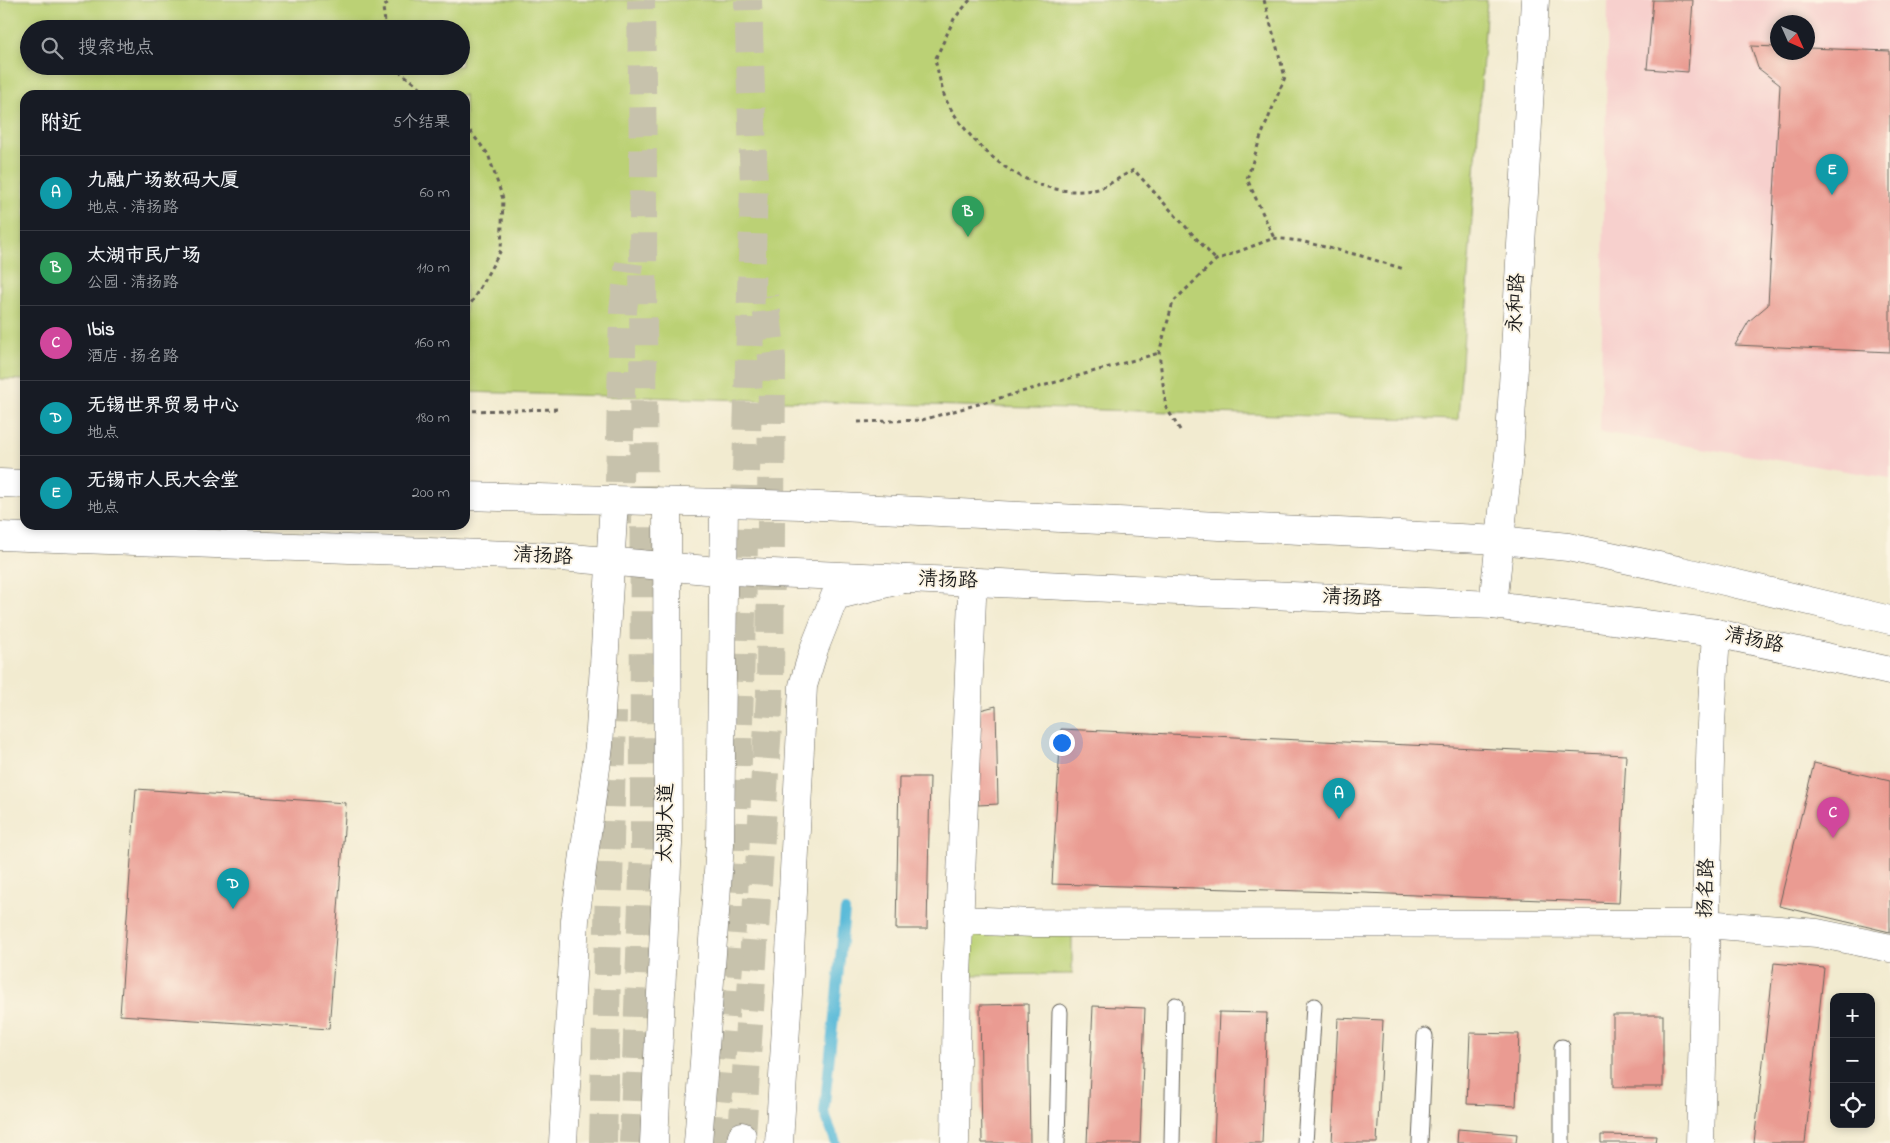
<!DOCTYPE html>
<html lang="zh">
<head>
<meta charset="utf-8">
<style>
  :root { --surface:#171b24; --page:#242831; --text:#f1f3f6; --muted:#9ea1a6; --line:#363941; --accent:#8c9099 }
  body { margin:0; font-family:"Indie Flower","LXGW WenKai TC",sans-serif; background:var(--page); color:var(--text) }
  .controls { position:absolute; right:15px; bottom:15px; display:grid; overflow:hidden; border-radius:10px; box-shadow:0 2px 8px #0003 }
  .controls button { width:45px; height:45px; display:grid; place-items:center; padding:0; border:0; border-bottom:1px solid var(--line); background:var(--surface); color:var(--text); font:25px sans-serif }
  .compass { position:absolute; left:1770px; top:15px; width:45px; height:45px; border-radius:50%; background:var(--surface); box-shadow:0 2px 8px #0003; rotate:135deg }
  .you { position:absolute; left:1061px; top:742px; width:18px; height:18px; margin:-12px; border:4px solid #fff; border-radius:50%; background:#1a73e8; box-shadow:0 0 0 8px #1a73e833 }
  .badge { display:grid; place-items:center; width:32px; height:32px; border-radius:50%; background:var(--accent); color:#fff; font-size:16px; font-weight:700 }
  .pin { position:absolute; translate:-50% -41px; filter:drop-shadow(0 1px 2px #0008) }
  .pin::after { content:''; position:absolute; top:26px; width:18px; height:15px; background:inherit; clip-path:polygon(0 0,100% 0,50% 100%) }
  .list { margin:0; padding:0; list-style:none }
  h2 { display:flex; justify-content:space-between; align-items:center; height:65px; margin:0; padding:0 20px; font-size:21px }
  h2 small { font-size:16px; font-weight:400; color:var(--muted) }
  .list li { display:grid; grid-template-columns:32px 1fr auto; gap:15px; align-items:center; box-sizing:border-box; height:75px; padding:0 20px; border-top:1px solid var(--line) }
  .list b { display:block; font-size:19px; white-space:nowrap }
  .list p { margin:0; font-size:16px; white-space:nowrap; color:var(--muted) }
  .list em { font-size:16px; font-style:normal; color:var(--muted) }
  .icon { flex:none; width:28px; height:28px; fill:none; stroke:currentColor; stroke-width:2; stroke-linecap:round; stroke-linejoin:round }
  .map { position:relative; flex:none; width:1890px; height:1143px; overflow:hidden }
  .search { position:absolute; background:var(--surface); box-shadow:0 2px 8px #0003; left:20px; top:20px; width:450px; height:55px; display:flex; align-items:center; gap:12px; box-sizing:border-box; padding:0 18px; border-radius:28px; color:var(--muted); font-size:19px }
  .panel { position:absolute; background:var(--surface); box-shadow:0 2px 8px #0003; left:20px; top:90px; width:450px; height:440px; border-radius:15px }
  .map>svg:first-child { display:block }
  .built { fill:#f7d0cd; fill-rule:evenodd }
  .green { fill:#bbd175; stroke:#6c7648; fill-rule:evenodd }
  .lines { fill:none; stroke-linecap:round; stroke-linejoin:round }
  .stream { stroke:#5bbbd9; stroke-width:10 }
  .building { fill:#ea9b92 }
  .trunk-tunnel { stroke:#c7c2ac; stroke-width:28; stroke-dasharray:28 14; stroke-linecap:butt }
  .service-casing { stroke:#67645b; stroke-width:17 }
  .minor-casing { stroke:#67645b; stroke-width:29 }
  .tertiary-casing { stroke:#67645b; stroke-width:29 }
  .secondary-casing { stroke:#67645b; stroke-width:29 }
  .primary-casing { stroke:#67645b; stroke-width:29 }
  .trunk-casing { stroke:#67645b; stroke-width:29 }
  .path { stroke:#67645b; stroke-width:3; stroke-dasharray:4 4; stroke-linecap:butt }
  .service { stroke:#fff; stroke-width:15 }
  .minor { stroke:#fff; stroke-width:28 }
  .tertiary { stroke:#fff; stroke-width:28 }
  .secondary { stroke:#fff; stroke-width:28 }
  .primary { stroke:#fff; stroke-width:28 }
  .trunk { stroke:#fff; stroke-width:28 }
  .labels { text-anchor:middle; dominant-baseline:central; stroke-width:4; stroke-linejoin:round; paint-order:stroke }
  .street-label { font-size:20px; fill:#1c1c1c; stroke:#fcf5e5 }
</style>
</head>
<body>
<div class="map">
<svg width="1890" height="1143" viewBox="0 0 1890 1143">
  <rect width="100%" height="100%" fill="#fcf5e5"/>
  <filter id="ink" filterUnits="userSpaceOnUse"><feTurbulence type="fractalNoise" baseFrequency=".02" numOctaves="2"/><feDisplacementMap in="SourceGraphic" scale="10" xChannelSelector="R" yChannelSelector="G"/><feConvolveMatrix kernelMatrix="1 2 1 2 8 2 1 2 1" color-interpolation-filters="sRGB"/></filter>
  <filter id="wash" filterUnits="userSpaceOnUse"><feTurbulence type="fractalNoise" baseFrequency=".0096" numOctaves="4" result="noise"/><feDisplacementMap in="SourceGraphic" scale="20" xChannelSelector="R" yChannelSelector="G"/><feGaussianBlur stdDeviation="1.12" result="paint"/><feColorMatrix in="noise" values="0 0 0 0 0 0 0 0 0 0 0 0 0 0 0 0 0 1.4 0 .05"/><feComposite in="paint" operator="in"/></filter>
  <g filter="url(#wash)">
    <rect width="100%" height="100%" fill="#f2ebd0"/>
    <!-- built -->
    <path class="built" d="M 1608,0 L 1890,0 L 1890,478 L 1600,432 ZM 1778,22 L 1808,22 L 1808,52 L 1778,52 Z"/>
    <!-- green -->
    <g class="green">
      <path d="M 0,0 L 1487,0 L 1458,420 L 465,392 L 465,95 L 25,95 L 25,380 L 0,379 ZM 29,29 L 461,29 L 461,66 L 29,66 Z"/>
      <polygon points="1072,930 1072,974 970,975 970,931"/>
    </g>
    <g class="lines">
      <!-- stream -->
      <polyline class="stream" points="836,1143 824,1112 845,911"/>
    </g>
    <g id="blocks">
      <!-- building -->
      <g class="building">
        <polygon points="1653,0 1693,0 1688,72 1647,69"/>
        <polygon points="1751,46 1778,47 1778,52 1808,52 1808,48 1890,51 1890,352 1735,345 1749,321 1768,305 1780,85 1758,68"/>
        <polygon points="996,706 998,804 978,805 980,710"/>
        <polygon points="1061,729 1626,755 1619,903 1339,892 1052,884"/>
        <polygon points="1814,763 1890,781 1890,932 1779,906"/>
        <polygon points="899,777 930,777 927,929 896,929"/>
        <polygon points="136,789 346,803 329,1029 120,1015"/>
        <polygon points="1774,963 1824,968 1805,1143 1754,1143"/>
        <polygon points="1028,1004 1030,1143 982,1143 980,1005"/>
        <polygon points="1093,1006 1145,1008 1140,1143 1087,1143"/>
        <polygon points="1219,1012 1267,1013 1262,1143 1214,1143"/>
        <rect x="1613" y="1015" width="50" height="72"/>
        <polygon points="1338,1018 1383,1020 1377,1143 1332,1143"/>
        <polygon points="1470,1033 1519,1034 1516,1106 1467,1104"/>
        <polygon points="1458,1129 1517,1134 1516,1143 1457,1143"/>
        <polygon points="1601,1135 1656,1136 1655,1143 1601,1143"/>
      </g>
    </g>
  </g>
  <g filter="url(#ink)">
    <use href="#blocks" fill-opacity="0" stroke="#67645b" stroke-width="1"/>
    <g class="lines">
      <!-- trunk-tunnel -->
      <g class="trunk-tunnel">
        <polyline points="618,524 623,310 629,263"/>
        <polyline points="742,1136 770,694 772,358 765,296"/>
        <polyline points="603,1143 613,712"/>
        <polyline points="633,1143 644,849 643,165 641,0"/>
        <polyline points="715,1143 734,902 754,185 748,0"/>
      </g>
      <defs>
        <g id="service">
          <polyline points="1562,1047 1562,1143"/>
          <polyline points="1057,1143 1060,1012"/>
          <polyline points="1172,1143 1175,1005"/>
          <polyline points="1305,1143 1314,1006"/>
          <polyline points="1420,1143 1425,1036"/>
        </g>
        <g id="minor">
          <polyline points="959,920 1033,923 1706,924 1817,933 1890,948"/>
          <polyline points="955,1143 957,978 972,598 970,581"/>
          <polyline points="1700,1143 1711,724 1716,633"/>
        </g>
        <polyline id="tertiary" points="1493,605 1509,455 1535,0"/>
        <g id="secondary">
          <polyline points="0,483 25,484"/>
          <polyline points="465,496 800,505 1500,540 1568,547 1682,571 1890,620"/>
          <polyline points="0,536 561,557 707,570 1493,605 1716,633 1890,671"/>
        </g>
        <g id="primary">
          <polyline points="563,1143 575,920 599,746 614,502"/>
          <polyline points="654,1143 668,844 667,503"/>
          <polyline points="698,1143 720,845 724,504"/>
          <polyline points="779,1143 788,994 803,686 814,649 835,596 904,579"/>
        </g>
        <polyline id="trunk" points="741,1143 742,1136"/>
      </defs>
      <!-- service casing -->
      <use href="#service" class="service-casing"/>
      <!-- minor casing -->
      <use href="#minor" class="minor-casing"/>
      <!-- tertiary casing -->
      <use href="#tertiary" class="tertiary-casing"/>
      <!-- secondary casing -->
      <use href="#secondary" class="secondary-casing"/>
      <!-- primary casing -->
      <use href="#primary" class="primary-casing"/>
      <!-- trunk casing -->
      <use href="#trunk" class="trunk-casing"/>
      <!-- path -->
      <g class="path">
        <path d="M 970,0 L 954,19 L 935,60 C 939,73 941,91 948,104 C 977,154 1032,199 1093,190 C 1104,189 1123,175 1134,170 L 1216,260"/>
        <polyline points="1264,0 1285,77 1260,139 1247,179 1274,238"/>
        <polyline points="386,29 383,8 390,0"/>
        <polyline points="392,66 431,95"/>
        <polyline points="465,125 488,154 503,199 501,250 469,307 465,320"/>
        <polyline points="465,411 561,409"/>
        <polyline points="858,422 922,420 1159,353"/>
        <polyline points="1180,430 1166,407 1159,353 1173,302 1216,260 1274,238 1300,241 1358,255 1404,269"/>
      </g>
      <!-- service -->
      <use href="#service" class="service"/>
      <!-- minor -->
      <use href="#minor" class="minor"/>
      <!-- tertiary -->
      <use href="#tertiary" class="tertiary"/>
      <!-- secondary -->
      <use href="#secondary" class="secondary"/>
      <!-- primary -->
      <use href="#primary" class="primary"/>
      <!-- trunk -->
      <use href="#trunk" class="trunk"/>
    </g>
  </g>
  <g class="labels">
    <!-- street labels -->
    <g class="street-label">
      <text transform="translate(1517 303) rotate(-87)">永和路</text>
      <text transform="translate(543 557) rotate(3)">清扬路</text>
      <text transform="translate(948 581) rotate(2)">清扬路</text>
      <text transform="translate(1352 599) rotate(3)">清扬路</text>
      <text transform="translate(1754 641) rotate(12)">清扬路</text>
      <text transform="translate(667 823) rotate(-89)">太湖大道</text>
      <text transform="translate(1707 888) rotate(-88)">扬名路</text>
    </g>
  </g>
</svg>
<div class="controls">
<button>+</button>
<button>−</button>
<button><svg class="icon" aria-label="locate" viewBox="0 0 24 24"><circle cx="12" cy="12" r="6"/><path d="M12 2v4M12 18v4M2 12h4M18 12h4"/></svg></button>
</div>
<svg class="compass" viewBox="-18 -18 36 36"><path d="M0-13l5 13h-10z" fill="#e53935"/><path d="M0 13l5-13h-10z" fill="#9ea1a6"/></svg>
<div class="you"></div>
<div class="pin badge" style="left:1339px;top:819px;background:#0f9aa8">A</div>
<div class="pin badge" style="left:968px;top:237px;background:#2e9e5b">B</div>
<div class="pin badge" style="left:1833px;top:838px;background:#d1479c">C</div>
<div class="pin badge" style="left:233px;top:909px;background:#0f9aa8">D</div>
<div class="pin badge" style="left:1832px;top:195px;background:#0f9aa8">E</div>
<div class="search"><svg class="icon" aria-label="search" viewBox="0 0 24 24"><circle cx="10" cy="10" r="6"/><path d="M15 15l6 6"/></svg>搜索地点</div>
<section class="panel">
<h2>附近<small>5个结果</small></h2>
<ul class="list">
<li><span class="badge" style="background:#0f9aa8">A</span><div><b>九融广场数码大厦</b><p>地点 · 清扬路</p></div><em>60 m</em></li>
<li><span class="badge" style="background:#2e9e5b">B</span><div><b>太湖市民广场</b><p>公园 · 清扬路</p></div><em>110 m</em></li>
<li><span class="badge" style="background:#d1479c">C</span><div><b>Ibis</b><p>酒店 · 扬名路</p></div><em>160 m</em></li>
<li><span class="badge" style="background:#0f9aa8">D</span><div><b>无锡世界贸易中心</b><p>地点</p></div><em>180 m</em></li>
<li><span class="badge" style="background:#0f9aa8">E</span><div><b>无锡市人民大会堂</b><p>地点</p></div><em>200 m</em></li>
</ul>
</section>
</div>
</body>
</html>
